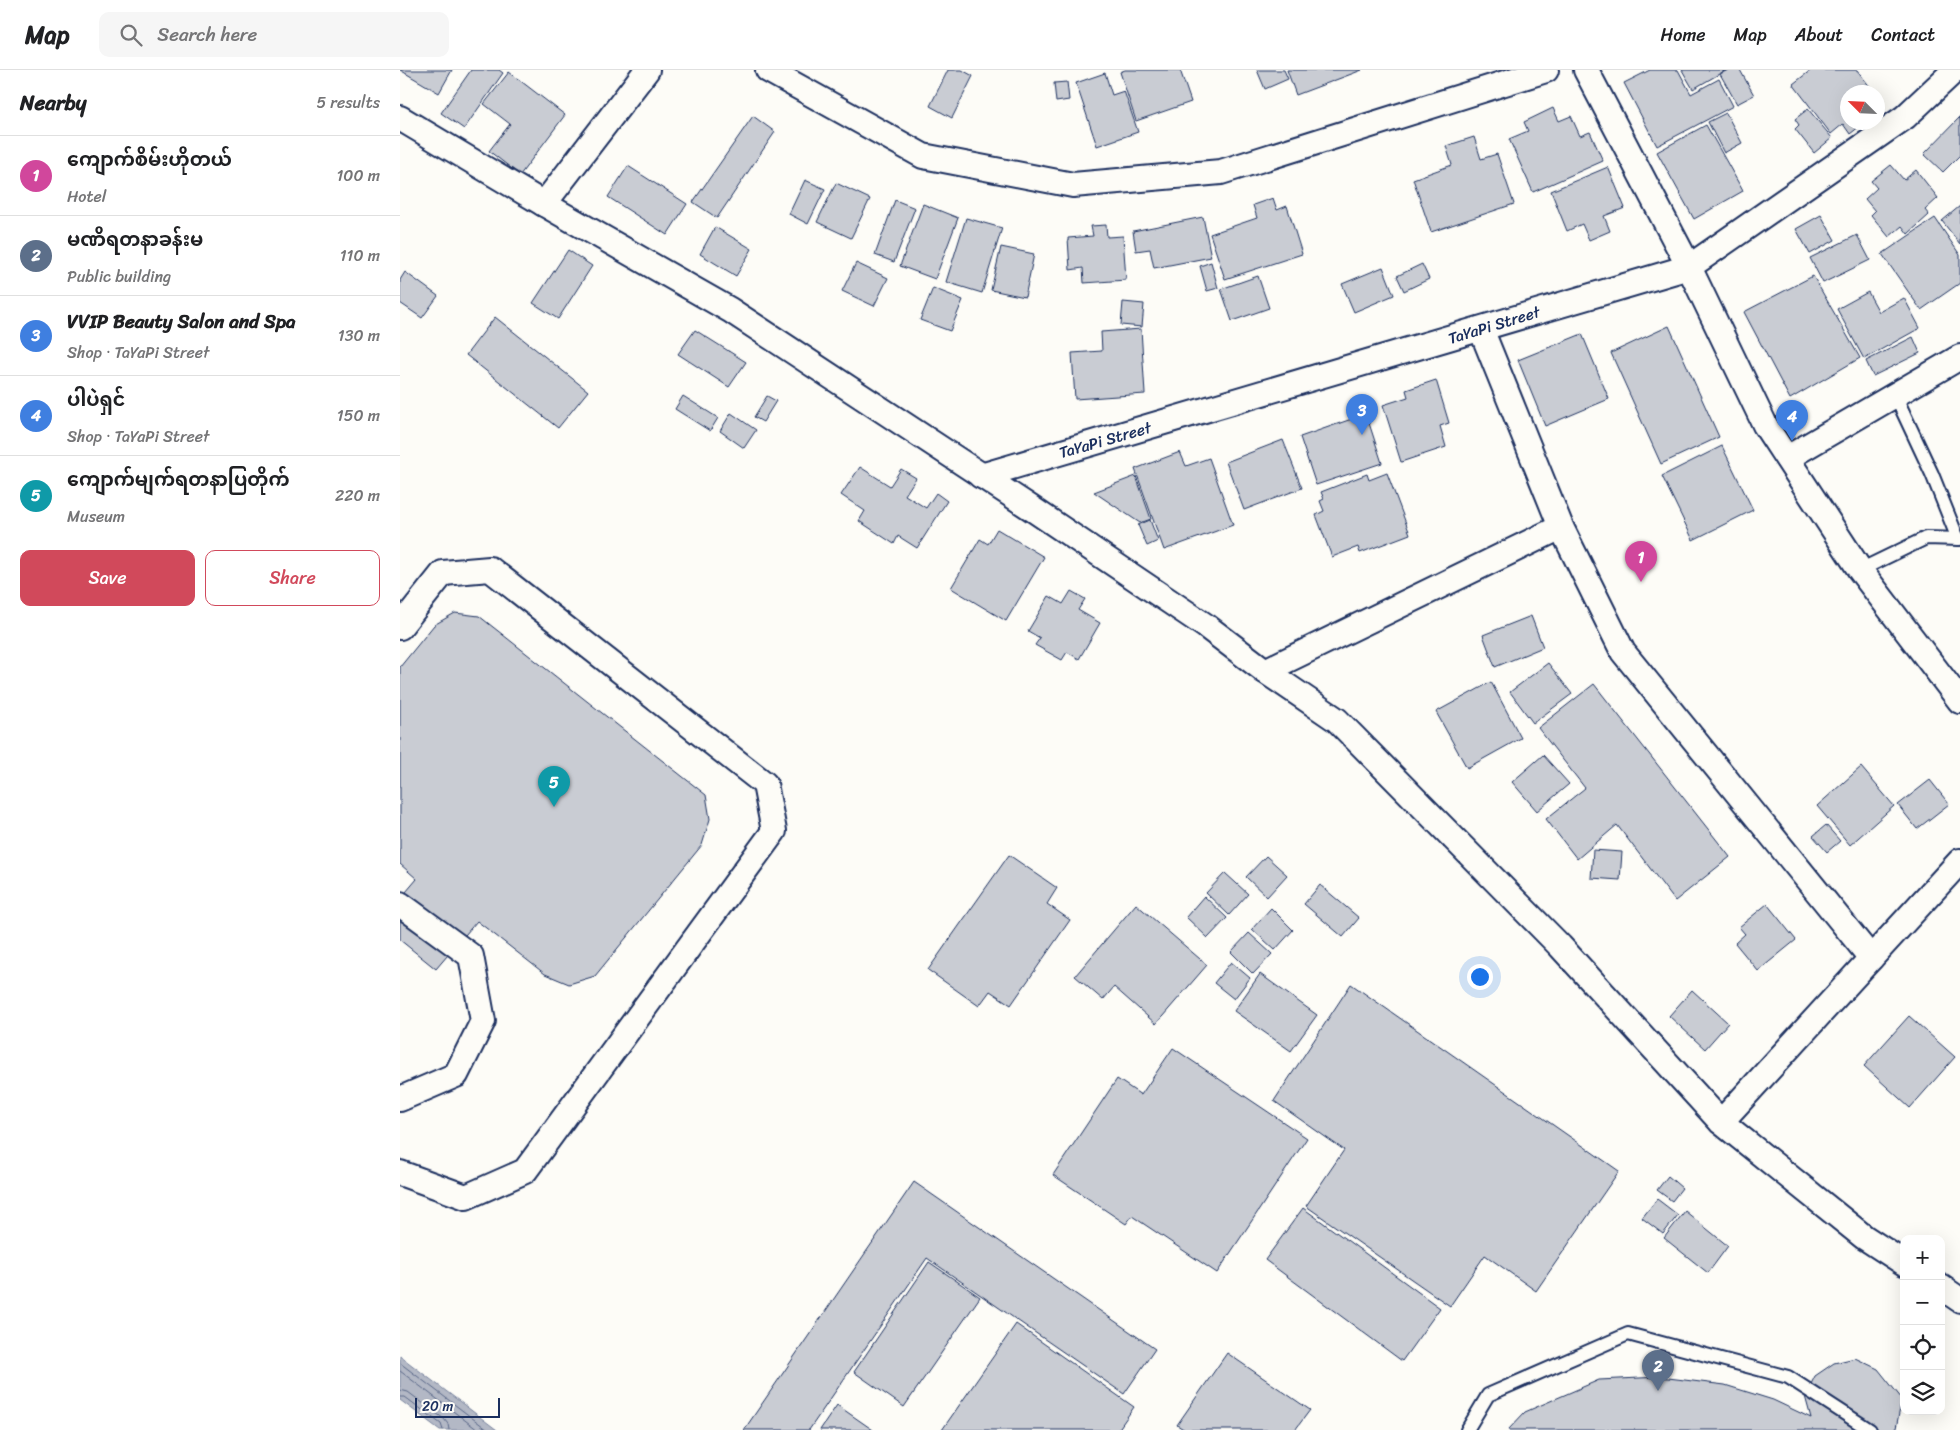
<!DOCTYPE html>
<html lang="en">
<head>
<meta charset="utf-8">
<style>
  :root { --surface:#fff; --page:#f6f6f6; --text:#202124; --muted:#757577; --line:#e0e0e0; --accent:#d1495b }
  body { margin:0; font-family:Sriracha,"Noto Sans Myanmar",sans-serif; background:var(--page); color:var(--text) }
  .controls { position:absolute; right:15px; bottom:15px; display:grid; overflow:hidden; border-radius:10px; box-shadow:0 5px 20px #0002 }
  .controls button { width:45px; height:45px; display:grid; place-items:center; padding:0; border:0; border-bottom:1px solid var(--line); background:var(--surface); color:var(--text); font:25px sans-serif }
  .compass { position:absolute; left:1440px; top:15px; width:45px; height:45px; border-radius:50%; background:var(--surface); box-shadow:0 5px 20px #0002; rotate:294deg }
  .scale { position:absolute; left:15px; bottom:12px; width:85px; box-sizing:border-box; padding-left:5px; border:2px solid #1b2f5e; border-top:0; font-size:14px; line-height:18px; white-space:nowrap; color:#1b2f5e; -webkit-text-stroke:4px #fdfcf7; paint-order:stroke }
  .you { position:absolute; left:1079px; top:906px; width:18px; height:18px; margin:-12px; border:4px solid #fff; border-radius:50%; background:#1a73e8; box-shadow:0 0 0 8px #1a73e833 }
  .badge { display:grid; place-items:center; width:32px; height:32px; border-radius:50%; background:var(--accent); color:#fff; font-size:16px; font-weight:700 }
  .pin { position:absolute; translate:-50% -41px; filter:drop-shadow(0 1px 2px #0008) }
  .pin::after { content:''; position:absolute; top:26px; width:18px; height:15px; background:inherit; clip-path:polygon(0 0,100% 0,50% 100%) }
  .list { margin:0; padding:0; list-style:none }
  h2 { display:flex; justify-content:space-between; align-items:center; height:65px; margin:0; padding:0 20px; font-size:21px }
  h2 small { font-size:16px; font-weight:400; color:var(--muted) }
  .list li { display:grid; grid-template-columns:32px 1fr auto; gap:15px; align-items:center; box-sizing:border-box; height:80px; padding:0 20px; border-top:1px solid var(--line) }
  .list b { display:block; font-size:19px; white-space:nowrap }
  .list p { margin:0; font-size:16px; white-space:nowrap; color:var(--muted) }
  .list em { font-size:16px; font-style:normal; color:var(--muted) }
  .actions { display:flex; gap:10px; padding:15px 20px }
  .actions a { flex:1; padding:11px 0; border:1px solid var(--accent); border-radius:10px; text-align:center; font-size:18px; color:var(--accent) }
  .actions .main { background:var(--accent); color:#fff }
  .icon { flex:none; width:28px; height:28px; fill:none; stroke:currentColor; stroke-width:2; stroke-linecap:round; stroke-linejoin:round }
  .map { position:relative; flex:none; width:1560px; height:1360px; overflow:hidden }
  header { display:flex; align-items:center; gap:30px; box-sizing:border-box; height:70px; padding:0 25px; background:var(--surface); border-bottom:1px solid var(--line) }
  header strong { font-size:24px }
  nav { display:flex; gap:28px; margin-inline-start:auto; font-size:18px }
  .search { width:350px; height:45px; background:var(--page); display:flex; align-items:center; gap:12px; box-sizing:border-box; padding:0 18px; border-radius:10px; color:var(--muted); font-size:19px }
  main { display:flex }
  aside { flex:1; background:var(--surface) }
  .map>svg:first-child { display:block }
  .water { fill:#b3b8c5; stroke:#76819c }
  .lines { fill:none; stroke-linecap:round; stroke-linejoin:round }
  .shore { stroke:#586687; stroke-width:1 }
  .building { fill:#c9ccd3; stroke:#1b2f5e }
  .service-casing { stroke:#1b2f5e; stroke-width:16 }
  .minor-casing { stroke:#1b2f5e; stroke-width:28 }
  .service { stroke:#fdfcf7; stroke-width:12 }
  .minor { stroke:#fdfcf7; stroke-width:24 }
  .labels { text-anchor:middle; dominant-baseline:central; stroke-width:5; stroke-linejoin:round; paint-order:stroke }
  .street-label { font-size:16px; fill:#1b2f5e; stroke:#fdfcf7 }
</style>
</head>
<body>
<header>
<strong>Map</strong>
<div class="search"><svg class="icon" aria-label="search" viewBox="0 0 24 24"><circle cx="10" cy="10" r="6"/><path d="M15 15l6 6"/></svg>Search here</div>
<nav><a>Home</a><a>Map</a><a>About</a><a>Contact</a></nav>
</header>
<main>
<aside>
<h2>Nearby<small>5 results</small></h2>
<ul class="list">
<li><span class="badge" style="background:#d1479c">1</span><div><b>ကျောက်စိမ်းဟိုတယ်</b><p>Hotel</p></div><em>100 m</em></li>
<li><span class="badge" style="background:#5c6f8a">2</span><div><b>မဏိရတနာခန်းမ</b><p>Public building</p></div><em>110 m</em></li>
<li><span class="badge" style="background:#3f7fe0">3</span><div><b>VVIP Beauty Salon and Spa</b><p>Shop · TaYaPi Street</p></div><em>130 m</em></li>
<li><span class="badge" style="background:#3f7fe0">4</span><div><b>ပါပဲရှင်</b><p>Shop · TaYaPi Street</p></div><em>150 m</em></li>
<li><span class="badge" style="background:#0f9aa8">5</span><div><b>ကျောက်မျက်ရတနာပြတိုက်</b><p>Museum</p></div><em>220 m</em></li>
</ul>
<div class="actions"><a class="main">Save</a><a>Share</a></div>
</aside>
<div class="map">
<svg width="1560" height="1360" viewBox="0 0 1560 1360">
  <rect width="100%" height="100%" fill="#fdfcf7"/>
  <filter id="ink" filterUnits="userSpaceOnUse"><feTurbulence type="fractalNoise" baseFrequency=".02" numOctaves="2"/><feDisplacementMap in="SourceGraphic" scale="10" xChannelSelector="R" yChannelSelector="G"/><feConvolveMatrix kernelMatrix="1 2 1 2 8 2 1 2 1" color-interpolation-filters="sRGB"/></filter>
  <g filter="url(#ink)">
    <!-- water -->
    <polygon class="water" points="0,1286 97,1360 40,1360 0,1330"/>
    <g class="lines">
      <!-- shore -->
      <g class="shore">
        <polyline points="0,1293 88,1360"/>
        <polyline points="0,1301 78,1360"/>
        <polyline points="0,1320 8,1322 44,1349 48,1354 49,1360"/>
        <polyline points="0,1327 5,1327 41,1354 43,1360"/>
      </g>
    </g>
    <!-- building -->
    <g class="building">
      <polygon points="0,0 52,0 39,23"/>
      <polygon points="71,0 99,0 103,3 64,59 41,43"/>
      <polygon points="548,0 562,0 573,6 552,48 530,36"/>
      <polygon points="725,0 780,0 791,32 736,51 720,2"/>
      <polygon points="857,0 884,0 888,9 865,19"/>
      <polygon points="887,0 962,0 896,25"/>
      <polygon points="1250,0 1278,0 1291,24 1319,9 1333,36 1257,76 1224,13"/>
      <polygon points="1282,0 1326,0 1293,19"/>
      <polygon points="1328,0 1340,0 1354,25 1337,34 1320,4"/>
      <polygon points="1411,0 1457,0 1474,22 1448,22 1448,52 1465,52 1450,64 1443,54 1431,64 1393,14"/>
      <polygon points="109,2 165,45 120,105 89,81 110,54 84,34"/>
      <polygon points="705,3 712,25 724,21 738,62 697,76 676,13"/>
      <polygon points="667,12 669,30 656,32 654,13"/>
      <polygon points="1153,38 1159,51 1171,46 1180,66 1190,62 1203,91 1133,122 1109,69 1128,61 1124,52"/>
      <polygon points="1408,39 1432,68 1414,83 1395,59 1399,55 1395,49"/>
      <polygon points="1326,43 1342,73 1324,83 1308,52"/>
      <polygon points="353,46 375,62 317,148 293,132"/>
      <polygon points="1560,47 1560,85 1543,102 1524,84"/>
      <polygon points="1306,55 1343,121 1294,149 1257,82"/>
      <polygon points="1074,67 1081,89 1097,84 1114,134 1031,162 1013,109 1052,95 1046,76"/>
      <polygon points="1491,95 1504,110 1516,100 1538,128 1525,140 1529,145 1508,164 1502,156 1489,167 1471,145 1475,141 1465,129 1477,118 1471,111"/>
      <polygon points="228,96 287,134 267,165 208,127"/>
      <polygon points="1208,97 1225,138 1204,146 1210,161 1189,170 1182,154 1167,161 1151,121"/>
      <polygon points="405,110 425,119 408,154 389,144"/>
      <polygon points="436,113 470,129 451,168 417,152"/>
      <polygon points="873,128 877,140 887,136 902,184 825,209 810,164 857,148 853,135"/>
      <polygon points="495,130 515,138 494,192 475,185"/>
      <polygon points="523,134 558,148 535,209 500,196"/>
      <polygon points="1560,136 1560,174 1542,151"/>
      <polygon points="1421,145 1435,170 1410,184 1396,159"/>
      <polygon points="803,147 811,187 754,198 750,179 736,181 733,161"/>
      <polygon points="566,148 602,158 582,223 546,212"/>
      <polygon points="1535,148 1560,185 1560,213 1521,240 1482,184"/>
      <polygon points="706,155 707,167 723,166 726,210 684,213 683,198 670,200 668,168 693,166 691,156"/>
      <polygon points="315,157 352,179 336,206 300,184"/>
      <polygon points="1457,165 1470,190 1423,213 1410,188"/>
      <polygon points="601,177 634,184 625,227 591,220"/>
      <polygon points="168,180 192,196 158,249 133,233"/>
      <polygon points="811,192 818,218 807,221 800,196"/>
      <polygon points="456,193 488,208 474,236 442,221"/>
      <polygon points="1022,194 1029,209 1004,221 997,206"/>
      <polygon points="983,197 994,225 954,242 942,214"/>
      <polygon points="5,202 38,226 22,248 0,233 0,210"/>
      <polygon points="858,206 869,238 832,251 821,219"/>
      <polygon points="1413,206 1460,288 1390,329 1344,242"/>
      <polygon points="533,218 563,230 550,261 520,250"/>
      <polygon points="1468,222 1479,242 1504,228 1520,258 1464,289 1437,239"/>
      <polygon points="723,232 744,234 742,257 721,255"/>
      <polygon points="95,247 188,321 158,358 66,285"/>
      <polygon points="1269,256 1319,367 1261,394 1211,283"/>
      <polygon points="741,259 745,324 675,329 672,283 702,281 701,262"/>
      <polygon points="295,260 346,292 329,317 278,284"/>
      <polygon points="1182,264 1209,329 1145,356 1118,290"/>
      <polygon points="1513,267 1520,283 1473,306 1466,291"/>
      <polygon points="1036,310 1049,353 1040,356 1046,377 1001,392 983,335 1008,327 1006,320"/>
      <polygon points="283,326 318,348 310,361 275,339"/>
      <polygon points="367,326 376,331 363,352 354,347"/>
      <polygon points="331,343 356,360 344,378 320,361"/>
      <polygon points="966,344 982,393 916,415 900,367"/>
      <polygon points="883,370 902,418 844,440 826,392"/>
      <polygon points="1322,376 1353,440 1293,470 1262,406"/>
      <polygon points="780,382 786,396 809,388 833,455 764,480 735,399"/>
      <polygon points="460,397 490,416 501,399 516,408 505,425 526,438 536,423 547,431 517,478 498,466 494,474 459,451 465,441 441,425"/>
      <polygon points="987,403 1010,464 960,483 958,477 932,487 916,445 924,441 920,431 924,429 921,422 967,404 969,410"/>
      <polygon points="736,406 751,449 740,453 694,422"/>
      <polygon points="750,450 758,471 747,476 738,455"/>
      <polygon points="597,459 644,487 606,551 551,518 580,469 588,474"/>
      <polygon points="671,521 685,529 678,540 700,553 679,589 667,582 662,590 635,575 640,568 628,561 649,526 663,534"/>
      <polygon points="55,543 79,546 306,725 310,749 302,775 195,906 169,914 145,904 77,851 36,899 0,870 0,829 17,809 0,794 0,597 34,555"/>
      <polygon points="1131,546 1143,577 1095,597 1083,565"/>
      <polygon points="1148,593 1172,624 1133,653 1110,622"/>
      <polygon points="1091,612 1121,668 1067,698 1036,642"/>
      <polygon points="1194,614 1330,787 1275,831 1217,755 1177,789 1146,749 1185,718 1138,658"/>
      <polygon points="1143,685 1169,714 1137,741 1112,712"/>
      <polygon points="1461,697 1494,736 1450,775 1417,736"/>
      <polygon points="1530,710 1549,734 1517,759 1498,735"/>
      <polygon points="1426,755 1440,771 1427,782 1413,766"/>
      <polygon points="1193,780 1222,782 1220,810 1191,808"/>
      <polygon points="609,785 657,818 647,834 670,850 611,935 590,921 579,936 528,900"/>
      <polygon points="866,786 887,805 867,827 846,807"/>
      <polygon points="825,803 848,824 829,845 806,823"/>
      <polygon points="920,815 959,848 943,867 904,834"/>
      <polygon points="804,826 827,848 808,868 786,847"/>
      <polygon points="736,834 807,895 756,954 714,917 703,930 675,906"/>
      <polygon points="1367,834 1396,870 1358,901 1335,873 1345,864 1339,857"/>
      <polygon points="871,838 893,860 875,880 852,859"/>
      <polygon points="849,863 872,884 853,904 831,882"/>
      <polygon points="831,892 850,908 834,929 814,913"/>
      <polygon points="860,904 917,945 891,981 834,941"/>
      <polygon points="951,914 1219,1101 1136,1221 1085,1185 1050,1236 906,1136 944,1080 874,1031"/>
      <polygon points="1292,920 1328,953 1305,979 1269,946"/>
      <polygon points="1509,946 1555,987 1510,1038 1464,996"/>
      <polygon points="773,978 907,1068 817,1203 732,1146 726,1154 653,1105 717,1009 741,1025"/>
      <polygon points="1268,1106 1282,1118 1272,1131 1257,1120"/>
      <polygon points="514,1112 755,1279 724,1324 527,1188 409,1360 344,1360"/>
      <polygon points="1257,1129 1278,1145 1263,1164 1242,1148"/>
      <polygon points="903,1138 1040,1238 1002,1291 865,1190"/>
      <polygon points="1285,1141 1328,1176 1308,1203 1264,1168"/>
      <polygon points="529,1192 580,1227 504,1337 454,1302"/>
      <polygon points="616,1254 734,1337 718,1360 542,1360"/>
      <polygon points="827,1283 910,1340 895,1360 785,1360 777,1355"/>
      <polygon points="1455,1288 1478,1299 1502,1329 1496,1358 1493,1360 1108,1360 1125,1342 1199,1310 1260,1307 1325,1315 1373,1330 1411,1348 1405,1326 1415,1306 1434,1293"/>
      <polygon points="437,1335 473,1360 420,1360"/>
    </g>
    <g class="lines">
      <defs>
        <g id="service">
          <polyline points="1495,325 1532,404 1558,469"/>
          <polyline points="1460,500 1526,468 1560,469"/>
          <polyline points="1067,1360 1088,1325 1228,1264 1388,1307 1470,1360"/>
        </g>
        <g id="minor">
          <polyline points="368,0 523,86 673,115 821,102 1146,0"/>
          <polyline points="1186,0 1289,197 1365,355 1460,500 1560,631"/>
          <polyline points="0,48 144,134 330,240 631,438 806,556 865,601 937,650 1160,876 1321,1052 1464,1167 1504,1193"/>
          <polyline points="144,134 247,0"/>
          <polyline points="1081,259 1161,457 1223,582 1471,888"/>
          <polyline points="1387,388 1560,287"/>
          <polyline points="581,406 1289,197 1505,47 1555,0"/>
          <polyline points="0,557 43,503 90,499 365,714 374,761 125,1101 66,1127 0,1103"/>
          <polyline points="865,601 1161,457"/>
          <polyline points="0,834 71,886 83,951 56,1005 0,1029"/>
          <polyline points="1321,1052 1560,791"/>
          <polyline points="1541,1217 1560,1230"/>
        </g>
      </defs>
      <!-- service casing -->
      <use href="#service" class="service-casing"/>
      <!-- minor casing -->
      <use href="#minor" class="minor-casing"/>
      <!-- service -->
      <use href="#service" class="service"/>
      <!-- minor -->
      <use href="#minor" class="minor"/>
    </g>
  </g>
  <g class="labels">
    <!-- street labels -->
    <g class="street-label">
      <text transform="translate(1094 255) rotate(-17)">TaYaPi Street</text>
      <text transform="translate(705 370) rotate(-16)">TaYaPi Street</text>
    </g>
  </g>
</svg>
<div class="controls">
<button>+</button>
<button>−</button>
<button><svg class="icon" aria-label="locate" viewBox="0 0 24 24"><circle cx="12" cy="12" r="6"/><path d="M12 2v4M12 18v4M2 12h4M18 12h4"/></svg></button>
<button><svg class="icon" aria-label="layers" viewBox="0 0 24 24"><path d="M12 4l9 5-9 5-9-5zM3 14l9 5 9-5"/></svg></button>
</div>
<svg class="compass" viewBox="-18 -18 36 36"><path d="M0-13l5 13h-10z" fill="#e53935"/><path d="M0 13l5-13h-10z" fill="#757577"/></svg>
<div class="scale">20 m</div>
<div class="you"></div>
<div class="pin badge" style="left:1241px;top:512px;background:#d1479c">1</div>
<div class="pin badge" style="left:1258px;top:1321px;background:#5c6f8a">2</div>
<div class="pin badge" style="left:962px;top:365px;background:#3f7fe0">3</div>
<div class="pin badge" style="left:1392px;top:371px;background:#3f7fe0">4</div>
<div class="pin badge" style="left:154px;top:737px;background:#0f9aa8">5</div>
</div>
</main>
</body>
</html>
